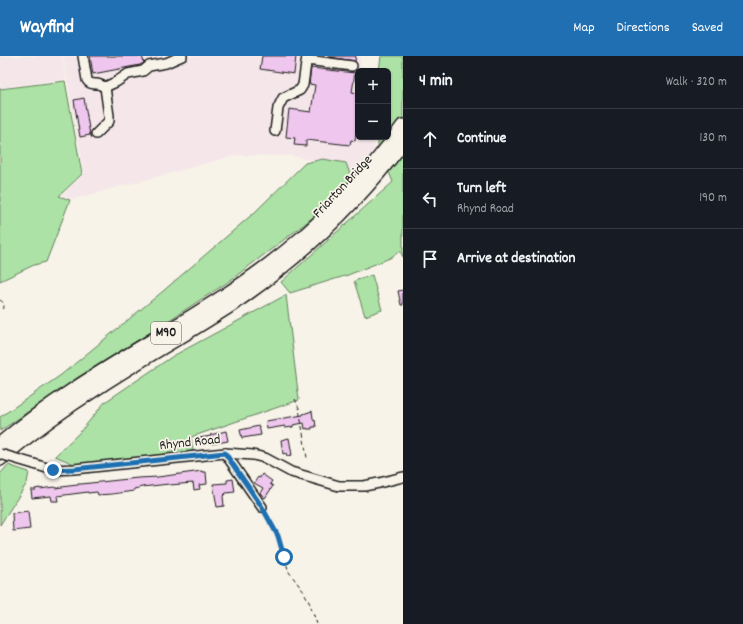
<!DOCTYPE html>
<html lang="en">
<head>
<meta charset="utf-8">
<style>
  :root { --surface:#171b24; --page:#20242c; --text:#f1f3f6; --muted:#9ea1a6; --line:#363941; --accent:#1f6fb2 }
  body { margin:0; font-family:Dekko,sans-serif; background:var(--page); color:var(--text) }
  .controls { position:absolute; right:12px; top:12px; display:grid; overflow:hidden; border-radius:6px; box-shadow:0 1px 3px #0004 }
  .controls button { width:36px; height:36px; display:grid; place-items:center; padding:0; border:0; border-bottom:1px solid var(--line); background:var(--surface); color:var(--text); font:20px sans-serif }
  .stop { position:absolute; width:12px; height:12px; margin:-9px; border:3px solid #1f6fb2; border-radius:50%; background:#fff }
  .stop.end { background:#1f6fb2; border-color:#fff; box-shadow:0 1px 4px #0008 }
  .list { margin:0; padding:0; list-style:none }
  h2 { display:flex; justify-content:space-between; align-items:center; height:52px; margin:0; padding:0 16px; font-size:17px }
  h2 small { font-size:13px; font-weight:400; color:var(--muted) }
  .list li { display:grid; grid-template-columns:26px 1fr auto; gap:12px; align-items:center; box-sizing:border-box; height:60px; padding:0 16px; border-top:1px solid var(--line) }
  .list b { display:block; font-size:15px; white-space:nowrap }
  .list p { margin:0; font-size:13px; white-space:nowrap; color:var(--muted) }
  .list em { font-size:13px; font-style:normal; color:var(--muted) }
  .icon { flex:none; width:22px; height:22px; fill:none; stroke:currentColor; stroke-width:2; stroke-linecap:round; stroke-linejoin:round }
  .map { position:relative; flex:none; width:403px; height:568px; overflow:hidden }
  header { display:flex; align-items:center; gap:24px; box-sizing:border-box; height:56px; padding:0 20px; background:var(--accent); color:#fff }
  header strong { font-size:19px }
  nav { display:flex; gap:22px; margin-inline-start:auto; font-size:14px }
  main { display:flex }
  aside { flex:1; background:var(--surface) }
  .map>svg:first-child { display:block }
  .built { fill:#f5e6ea }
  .green { fill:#ace2a5; stroke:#647f60 }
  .building { fill:#efc6ee; stroke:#1c1c1c }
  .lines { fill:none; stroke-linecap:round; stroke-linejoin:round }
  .minor-casing { stroke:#1c1c1c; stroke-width:12 }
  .highway-casing { stroke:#1c1c1c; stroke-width:16 }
  .path { stroke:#1c1c1c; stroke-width:1; stroke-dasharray:4 3; stroke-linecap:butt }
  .minor { stroke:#f7f3e8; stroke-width:9 }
  .highway { stroke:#f7f3e8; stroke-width:13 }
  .minor-bridge-casing { stroke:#1c1c1c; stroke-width:12; stroke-linecap:butt }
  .minor-bridge { stroke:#f7f3e8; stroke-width:9 }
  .route { stroke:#1f6fb2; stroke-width:5 }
  .labels { text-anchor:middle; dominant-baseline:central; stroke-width:3.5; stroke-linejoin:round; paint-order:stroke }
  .shield { fill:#f7f3e8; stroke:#5e5c59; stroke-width:1 }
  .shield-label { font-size:13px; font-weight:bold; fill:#1c1c1c }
  .street-label { font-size:14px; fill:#1c1c1c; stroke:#f7f3e8 }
</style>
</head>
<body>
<header>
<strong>Wayfind</strong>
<nav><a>Map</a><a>Directions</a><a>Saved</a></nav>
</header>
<main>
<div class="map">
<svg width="403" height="568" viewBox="0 0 403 568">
  <rect width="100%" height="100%" fill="#f7f3e8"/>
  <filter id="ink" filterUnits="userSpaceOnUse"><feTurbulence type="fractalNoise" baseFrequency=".025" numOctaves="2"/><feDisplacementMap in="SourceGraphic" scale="8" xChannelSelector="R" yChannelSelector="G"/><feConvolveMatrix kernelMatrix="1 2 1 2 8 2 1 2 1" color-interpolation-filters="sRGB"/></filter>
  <g filter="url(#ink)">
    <!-- built -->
    <g class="built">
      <polygon points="0,0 62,0 66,23 0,32"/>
      <polygon points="63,0 360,0 360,10 364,15 358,15 358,81 374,81 376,111 358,126 349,114 293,100 237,99 74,143 62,140 84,117"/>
    </g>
    <!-- green -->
    <g class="green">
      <polygon points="381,0 403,0 403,201 400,195 390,202 348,219 290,237 281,226 393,126 378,90 378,81 388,81 388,15 379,15"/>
      <polygon points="65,25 82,118 59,140 70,144 46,206 34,209 0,225 0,33"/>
      <polygon points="323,103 346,107 354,129 302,170 228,226 41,347 0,375 0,361 61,319 162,236 255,156 305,107"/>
      <polygon points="372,219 382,254 365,260 354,225"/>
      <polygon points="286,239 299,344 191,381 193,395 131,403 74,408 55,400 81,375 105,346 173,300"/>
      <polygon points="8,409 29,416 27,427 0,469 0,418"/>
    </g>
    <!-- building -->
    <g class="building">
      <polygon points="90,0 142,0 144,7 140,9 93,18"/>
      <polygon points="262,0 296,0 294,18 260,13"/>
      <polygon points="329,0 356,0 355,5 329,1"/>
      <polygon points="311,12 355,17 352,36 358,37 358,58 357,68 358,68 358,78 356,78 355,85 351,84 350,89 306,84 306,90 294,89 295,82 286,81 289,53 311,56 315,29 309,28"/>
      <polygon points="84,42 90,79 80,81 74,44"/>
      <polygon points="403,234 403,249 401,249 398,235"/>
      <polygon points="312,355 313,362 314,365 315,364 316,371 312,371 312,373 307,373 307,372 305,373 304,367 293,369 293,371 285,372 285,370 267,373 266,365 303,359 303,358"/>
      <polygon points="259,370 261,379 242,382 240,374"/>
      <polygon points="226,375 228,385 212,388 212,386 200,388 199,382 211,380 210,379"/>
      <polygon points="289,382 292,399 287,400 286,397 283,398 281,384"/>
      <polygon points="202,415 202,416 206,416 207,428 199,429 200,433 194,434 193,427 170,429 169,428 142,431 134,433 134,435 112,438 98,439 97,436 88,437 88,436 57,440 58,445 52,445 51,440 32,442 31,434 36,434 35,433 40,432 40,433 54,431 55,432 69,430 78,429 78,428 81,428 138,422 158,421"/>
      <polygon points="262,418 272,425 270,428 273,430 265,442 260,437 263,432 254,427 258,421 260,422"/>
      <polygon points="233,423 235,436 226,437 223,440 224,450 217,451 213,428 227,427 227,424"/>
      <polygon points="28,455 30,473 13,475 12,457"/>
    </g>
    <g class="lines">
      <defs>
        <g id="minor">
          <path d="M 83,0 L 87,24 C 90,29 92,27 97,28 C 99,28 102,30 105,31 L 116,26 L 128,18 L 143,15 L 149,10 L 166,7 L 182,0"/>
          <polyline points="307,4 352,10"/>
          <polyline points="275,75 278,52 283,42 300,34 303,29 307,0"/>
          <polyline points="96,78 109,65 109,60 105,31"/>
          <polyline points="225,397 262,451"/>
          <polyline points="34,408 53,414 74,413 225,397 253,399 265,402 291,416 339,430 364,430 379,427 403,421"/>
        </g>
        <g id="highway">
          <path d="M 0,388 C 68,330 149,289 224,240 C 294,195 355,138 403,70"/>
          <path d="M 0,403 C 32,376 65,352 100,330 C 143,302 188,277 231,249 C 297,204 355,150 403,86"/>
        </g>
      </defs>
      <!-- minor casing -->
      <use href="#minor" class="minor-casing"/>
      <!-- highway casing -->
      <use href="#highway" class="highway-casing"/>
      <!-- path -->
      <g class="path">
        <path d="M 0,244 C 5,247 5,251 2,256"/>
        <polyline points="295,343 299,352 307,402"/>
        <polyline points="266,457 278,480 284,501 289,516 304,536 310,548 317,568"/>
      </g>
      <!-- minor -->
      <use href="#minor" class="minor"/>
      <!-- highway -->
      <use href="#highway" class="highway"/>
      <defs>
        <polyline id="minor-bridge" points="0,398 34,408"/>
      </defs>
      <!-- minor-bridge casing -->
      <use href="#minor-bridge" class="minor-bridge-casing"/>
      <!-- minor-bridge -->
      <use href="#minor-bridge" class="minor-bridge"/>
    </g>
  </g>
  <g class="lines" filter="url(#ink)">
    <!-- route -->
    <polyline class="route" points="53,414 74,413 225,397 262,451 278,480 284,501"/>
  </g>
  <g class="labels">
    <!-- shield labels -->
    <rect class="shield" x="151" y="266" width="30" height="22" rx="3"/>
    <g class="shield-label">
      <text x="166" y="277">M90</text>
    </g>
    <!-- street labels -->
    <g class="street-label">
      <text transform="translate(343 131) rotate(-47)">Friarton Bridge</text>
      <text transform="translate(190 387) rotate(-6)">Rhynd Road</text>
    </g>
  </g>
</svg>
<div class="controls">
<button>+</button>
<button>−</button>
</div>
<div class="stop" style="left:284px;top:501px"></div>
<div class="stop end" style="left:53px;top:414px"></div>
</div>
<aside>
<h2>4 min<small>Walk · 320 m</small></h2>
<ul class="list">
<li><svg class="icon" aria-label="ahead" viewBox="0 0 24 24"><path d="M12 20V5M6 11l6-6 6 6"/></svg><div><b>Continue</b></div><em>130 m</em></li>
<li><svg class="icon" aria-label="left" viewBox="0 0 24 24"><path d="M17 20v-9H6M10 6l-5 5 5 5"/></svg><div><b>Turn left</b><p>Rhynd Road</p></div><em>190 m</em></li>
<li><svg class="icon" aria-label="arrive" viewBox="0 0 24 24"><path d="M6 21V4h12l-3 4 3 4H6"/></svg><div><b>Arrive at destination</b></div></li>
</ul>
</aside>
</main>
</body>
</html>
